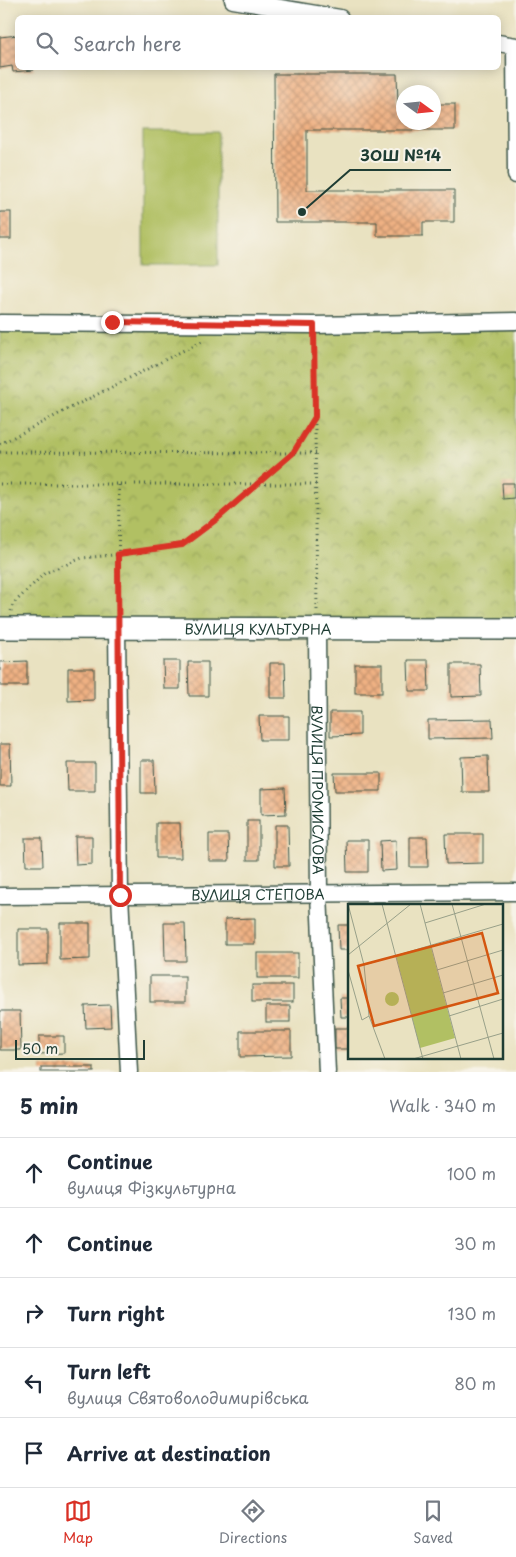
<!DOCTYPE html>
<html lang="en">
<head>
<meta charset="utf-8">
<style>
  :root { --surface:#fff; --page:#f2f2f3; --text:#1f2937; --muted:#747a83; --line:#e0e1e3; --accent:#d93025 }
  body { margin:0; font-family:"Playpen Sans",sans-serif; background:var(--page); color:var(--text) }
  .compass { position:absolute; left:396px; top:85px; width:45px; height:45px; border-radius:50%; background:var(--surface); box-shadow:0 2px 12px #0003; rotate:105deg }
  .scale { position:absolute; left:15px; bottom:12px; width:130px; box-sizing:border-box; padding-left:5px; border:2px solid #1f3d34; border-top:0; font-size:14px; line-height:18px; white-space:nowrap; color:#1f3d34; -webkit-text-stroke:4px #f7f3e8; paint-order:stroke }
  .stop { position:absolute; width:15px; height:15px; margin:-11px; border:4px solid #d93025; border-radius:50%; background:#fff }
  .stop.end { background:#d93025; border-color:#fff; box-shadow:0 1px 5px #0008 }
  .list { margin:0; padding:0; list-style:none }
  h2 { display:flex; justify-content:space-between; align-items:center; height:65px; margin:0; padding:0 20px; font-size:21px }
  h2 small { font-size:16px; font-weight:400; color:var(--muted) }
  .list li { display:grid; grid-template-columns:32px 1fr auto; gap:15px; align-items:center; box-sizing:border-box; height:70px; padding:0 20px; border-top:1px solid var(--line) }
  .list b { display:block; font-size:19px; white-space:nowrap }
  .list p { margin:0; font-size:16px; white-space:nowrap; color:var(--muted) }
  .list em { font-size:16px; font-style:normal; color:var(--muted) }
  .icon { flex:none; width:28px; height:28px; fill:none; stroke:currentColor; stroke-width:2; stroke-linecap:round; stroke-linejoin:round }
  .map { position:relative; flex:none; width:516px; height:1072px; overflow:hidden }
  .search { position:absolute; background:var(--surface); box-shadow:0 2px 12px #0003; left:15px; right:15px; top:15px; height:55px; display:flex; align-items:center; gap:12px; box-sizing:border-box; padding:0 18px; border-radius:8px; color:var(--muted); font-size:19px }
  .sheet { height:415px; background:var(--surface) }
  nav { display:flex; justify-content:space-around; align-items:center; box-sizing:border-box; height:70px; border-top:1px solid var(--line); background:var(--surface); font-size:14px; color:var(--muted) }
  nav a { display:grid; justify-items:center; gap:2px }
  nav .on { color:var(--accent) }
  .map>svg:first-child { display:block }
  .park { fill:url(#park-crowns); stroke:#687e4c }
  .garden { fill:#b1c063; stroke:#687e4c }
  .building { fill:url(#building-cross-hatch) }
  .lines { fill:none; stroke-linecap:round; stroke-linejoin:round }
  .minor-casing { stroke:#3d5649; stroke-width:19 }
  .tertiary-casing { stroke:#3d5649; stroke-width:24 }
  .path { stroke:#3d5649; stroke-width:3; stroke-dasharray:1 4; stroke-linecap:butt }
  .minor { stroke:#fff; stroke-width:16 }
  .tertiary { stroke:#fff; stroke-width:21 }
  .route { stroke:#d93025; stroke-width:6 }
  .labels { text-anchor:middle; dominant-baseline:central; stroke-width:4; stroke-linejoin:round; paint-order:stroke }
  .street-label { font-size:14px; fill:#1f3d34; stroke:#f7f3e8 }
  .inset-road { fill:none; stroke:#98a089; stroke-width:1 }
  .view { fill:#d45610; fill-opacity:0.15; stroke:#d45610; stroke-width:2.5 }
  .inset-edge { fill:none; stroke:#1f3d34; stroke-width:2.5 }
  .leader { fill:none; stroke:#1f3d34; stroke-width:2 }
  .callout-dot { fill:#1f3d34; stroke:#f7f3e8; stroke-width:2 }
  .callout-label { font-size:15px; text-anchor:middle; font-weight:bold; fill:#1f3d34; stroke:#f7f3e8; stroke-width:4; stroke-linejoin:round; paint-order:stroke }
</style>
</head>
<body>
<div class="map">
<svg width="516" height="1072" viewBox="0 0 516 1072">
  <defs>
    <pattern id="park-crowns" width="20" height="18" patternUnits="userSpaceOnUse" patternTransform="scale(1.25)"><rect width="20" height="18" fill="#b1c063"/><path d="M2 6a3 3 0 1 1 6 0M12 15a3 3 0 1 1 6 0" fill="none" stroke="#8f9d52"/></pattern>
    <pattern id="building-cross-hatch" width="8" height="8" patternUnits="userSpaceOnUse" patternTransform="scale(1.25)"><rect width="8" height="8" fill="#efb183"/><path d="M0 0l8 8M0 8l8-8" fill="none" stroke="#c1916c"/></pattern>
  </defs>
  <rect width="100%" height="100%" fill="#f7f3e8"/>
  <filter id="ink" filterUnits="userSpaceOnUse"><feTurbulence type="fractalNoise" baseFrequency=".02" numOctaves="2"/><feDisplacementMap in="SourceGraphic" scale="10" xChannelSelector="R" yChannelSelector="G"/><feConvolveMatrix kernelMatrix="1 2 1 2 8 2 1 2 1" color-interpolation-filters="sRGB"/></filter>
  <filter id="wash" filterUnits="userSpaceOnUse"><feTurbulence type="fractalNoise" baseFrequency=".0096" numOctaves="4" result="noise"/><feDisplacementMap in="SourceGraphic" scale="20" xChannelSelector="R" yChannelSelector="G"/><feGaussianBlur stdDeviation="1.12" result="paint"/><feColorMatrix in="noise" values="0 0 0 0 0 0 0 0 0 0 0 0 0 0 0 0 0 1.4 0 .05"/><feComposite in="paint" operator="in"/></filter>
  <g filter="url(#wash)">
    <rect width="100%" height="100%" fill="#e9e2c1"/>
    <!-- park -->
    <polygon class="park" points="516,321 516,629 0,628 0,323"/>
    <!-- garden -->
    <rect class="garden" x="143" y="132" width="75" height="133"/>
    <g id="blocks">
      <!-- building -->
      <g class="building">
        <polygon points="18,35 18,68 33,68 34,70 13,72 12,66 0,68 0,37"/>
        <polygon points="274,74 397,74 398,104 404,104 404,122 434,122 434,104 455,104 455,130 307,130 307,190 454,190 454,222 423,222 423,236 377,236 377,222 275,222"/>
        <rect x="0" y="212" width="11" height="27"/>
        <polygon points="502,483 514,483 514,498 503,499"/>
        <polygon points="408,660 428,660 429,691 409,691"/>
        <polygon points="27,661 27,686 0,686 0,662"/>
        <polygon points="163,661 180,661 180,689 164,689"/>
        <polygon points="188,662 208,662 208,696 189,696"/>
        <polygon points="270,663 285,663 286,698 270,698"/>
        <rect x="355" y="664" width="27" height="29"/>
        <polygon points="451,664 480,664 481,696 451,697"/>
        <polygon points="68,668 94,668 94,700 68,701"/>
        <polygon points="330,712 360,712 360,735 330,736"/>
        <polygon points="259,716 289,716 289,740 260,740"/>
        <polygon points="492,719 493,738 428,739 428,720"/>
        <polygon points="0,744 10,744 11,786 0,786"/>
        <polygon points="488,756 489,792 462,792 461,757"/>
        <polygon points="141,760 154,760 155,793 141,793"/>
        <polygon points="67,763 95,763 95,791 68,791"/>
        <polygon points="334,773 381,773 381,791 335,791"/>
        <polygon points="285,788 286,814 261,815 261,789"/>
        <rect x="247" y="821" width="12" height="39"/>
        <polygon points="156,823 180,823 181,858 156,858"/>
        <polygon points="275,825 288,825 289,866 275,866"/>
        <polygon points="209,834 228,834 229,861 209,861"/>
        <polygon points="445,834 483,834 483,863 446,864"/>
        <polygon points="75,836 92,836 92,864 76,865"/>
        <polygon points="410,837 427,837 428,867 410,867"/>
        <polygon points="25,838 42,838 43,866 26,866"/>
        <polygon points="346,840 368,840 368,872 347,872"/>
        <polygon points="396,840 397,870 381,871 380,841"/>
        <polygon points="255,918 255,944 225,944 225,919"/>
        <polygon points="60,923 90,923 90,959 60,960"/>
        <polygon points="164,923 185,923 186,961 165,961"/>
        <polygon points="338,925 350,925 350,950 339,950"/>
        <polygon points="18,929 48,929 48,964 18,965"/>
        <rect x="257" y="953" width="41" height="25"/>
        <rect x="150" y="976" width="35" height="26"/>
        <rect x="252" y="985" width="41" height="17"/>
        <polygon points="340,998 350,998 350,1017 341,1017"/>
        <polygon points="110,1005 111,1027 86,1028 85,1006"/>
        <rect x="266" y="1006" width="24" height="16"/>
        <polygon points="0,1011 20,1011 21,1050 0,1050"/>
        <rect x="335" y="1028" width="15" height="21"/>
        <polygon points="240,1031 291,1031 291,1056 240,1057"/>
        <polygon points="39,1036 64,1036 64,1053 39,1054"/>
        <rect x="41" y="1067" width="53" height="5"/>
      </g>
    </g>
  </g>
  <g filter="url(#ink)">
    <use href="#blocks" fill-opacity="0" stroke="#3d5649" stroke-width="1"/>
    <g class="lines">
      <defs>
        <g id="minor">
          <polyline points="233,0 340,18"/>
          <polyline points="498,43 516,46"/>
          <polyline points="515,46 516,175"/>
          <polyline points="0,323 314,325 516,321"/>
          <polyline points="117,628 120,895 129,1072"/>
          <path id="s1" d="M 317,629 L 319,894 L 327,1072"/>
          <path id="s2" d="M 0,896 L 516,892"/>
        </g>
        <g id="tertiary">
          <path id="s3" d="M 0,628 L 516,629"/>
        </g>
      </defs>
      <!-- minor casing -->
      <use href="#minor" class="minor-casing"/>
      <!-- tertiary casing -->
      <use href="#tertiary" class="tertiary-casing"/>
      <!-- path -->
      <g class="path">
        <polyline points="314,339 317,611"/>
        <polyline points="0,444 202,341"/>
        <polyline points="0,452 316,453"/>
        <polyline points="0,484 316,484"/>
        <polyline points="11,611 13,604 45,573 82,558 134,553 181,545 218,518 293,453 315,417"/>
        <polyline points="118,611 119,484"/>
      </g>
      <!-- minor -->
      <use href="#minor" class="minor"/>
      <!-- tertiary -->
      <use href="#tertiary" class="tertiary"/>
    </g>
  </g>
  <g class="lines" filter="url(#ink)">
    <!-- route -->
    <polyline class="route" points="112,322 314,325 315,417 293,453 218,518 182,545 118,554 120,895"/>
  </g>
  <g class="labels">
    <!-- street labels -->
    <g class="street-label">
      <text stroke="none"><textPath href="#s3" startOffset="258">ВУЛИЦЯ КУЛЬТУРНА</textPath></text>
      <text stroke="none"><textPath href="#s1" startOffset="161">ВУЛИЦЯ ПРОМИСЛОВА</textPath></text>
      <text stroke="none"><textPath href="#s2" startOffset="258">ВУЛИЦЯ СТЕПОВА</textPath></text>
    </g>
  </g>
  <!-- overview -->
  <g transform="translate(348 904)">
    <rect width="155" height="155" fill="#e9e2c1"/>
    <path d="M 83,43 L 107,134 L 72,144 L 48,52 Z" fill="#b1c063"/>
    <path d="M37 95a7 7 0 1 1 14 0a7 7 0 1 1-14 0Z" fill="#b1c063"/>
    <path class="inset-road" d="M 0,0 L 16,61 L 21,112 L 37,155M 34,0 L 75,155M 72,0 L 113,155M 104,0 L 146,155M 77,19 L 138,0M 0,51 L 63,0M 16,61 L 155,20M 0,66 L 14,116 L 21,112M 89,66 L 155,46M 95,89 L 155,71M 101,112 L 155,95M 65,155 L 155,129"/>
    <path class="view" d="M 134,29 L 150,89 L 26,122 L 10,62 Z"/>
    <rect width="155" height="155" class="inset-edge"/>
  </g>
  <!-- callouts -->
  <path class="leader" d="M302 212L350 170H451"/>
  <circle class="callout-dot" cx="302" cy="212" r="5"/>
  <g class="callout-label">
    <text x="401" y="161">ЗОШ №14</text>
  </g>
</svg>
<svg class="compass" viewBox="-18 -18 36 36"><path d="M0-13l5 13h-10z" fill="#e53935"/><path d="M0 13l5-13h-10z" fill="#747a83"/></svg>
<div class="scale">50 m</div>
<div class="stop" style="left:120px;top:895px"></div>
<div class="stop end" style="left:112px;top:322px"></div>
<div class="search"><svg class="icon" aria-label="search" viewBox="0 0 24 24"><circle cx="10" cy="10" r="6"/><path d="M15 15l6 6"/></svg>Search here</div>
</div>
<section class="sheet">
<h2>5 min<small>Walk · 340 m</small></h2>
<ul class="list">
<li><svg class="icon" aria-label="ahead" viewBox="0 0 24 24"><path d="M12 20V5M6 11l6-6 6 6"/></svg><div><b>Continue</b><p>вулиця Фізкультурна</p></div><em>100 m</em></li>
<li><svg class="icon" aria-label="ahead" viewBox="0 0 24 24"><path d="M12 20V5M6 11l6-6 6 6"/></svg><div><b>Continue</b></div><em>30 m</em></li>
<li><svg class="icon" aria-label="right" viewBox="0 0 24 24"><path d="M7 20v-9h11M14 6l5 5-5 5"/></svg><div><b>Turn right</b></div><em>130 m</em></li>
<li><svg class="icon" aria-label="left" viewBox="0 0 24 24"><path d="M17 20v-9H6M10 6l-5 5 5 5"/></svg><div><b>Turn left</b><p>вулиця Святоволодимирівська</p></div><em>80 m</em></li>
<li><svg class="icon" aria-label="arrive" viewBox="0 0 24 24"><path d="M6 21V4h12l-3 4 3 4H6"/></svg><div><b>Arrive at destination</b></div></li>
</ul>
</section>
<nav>
<a class="on"><svg class="icon" aria-label="map" viewBox="0 0 24 24"><path d="M3 6l6-2 6 2 6-2v14l-6 2-6-2-6 2zM9 4v14M15 6v14"/></svg>Map</a>
<a><svg class="icon" aria-label="directions" viewBox="0 0 24 24"><path d="M12 3l9 9-9 9-9-9zM9 14v-3h6M13 9l2 2-2 2"/></svg>Directions</a>
<a><svg class="icon" aria-label="saved" viewBox="0 0 24 24"><path d="M7 4h10v16l-5-4-5 4z"/></svg>Saved</a>
</nav>
</body>
</html>
